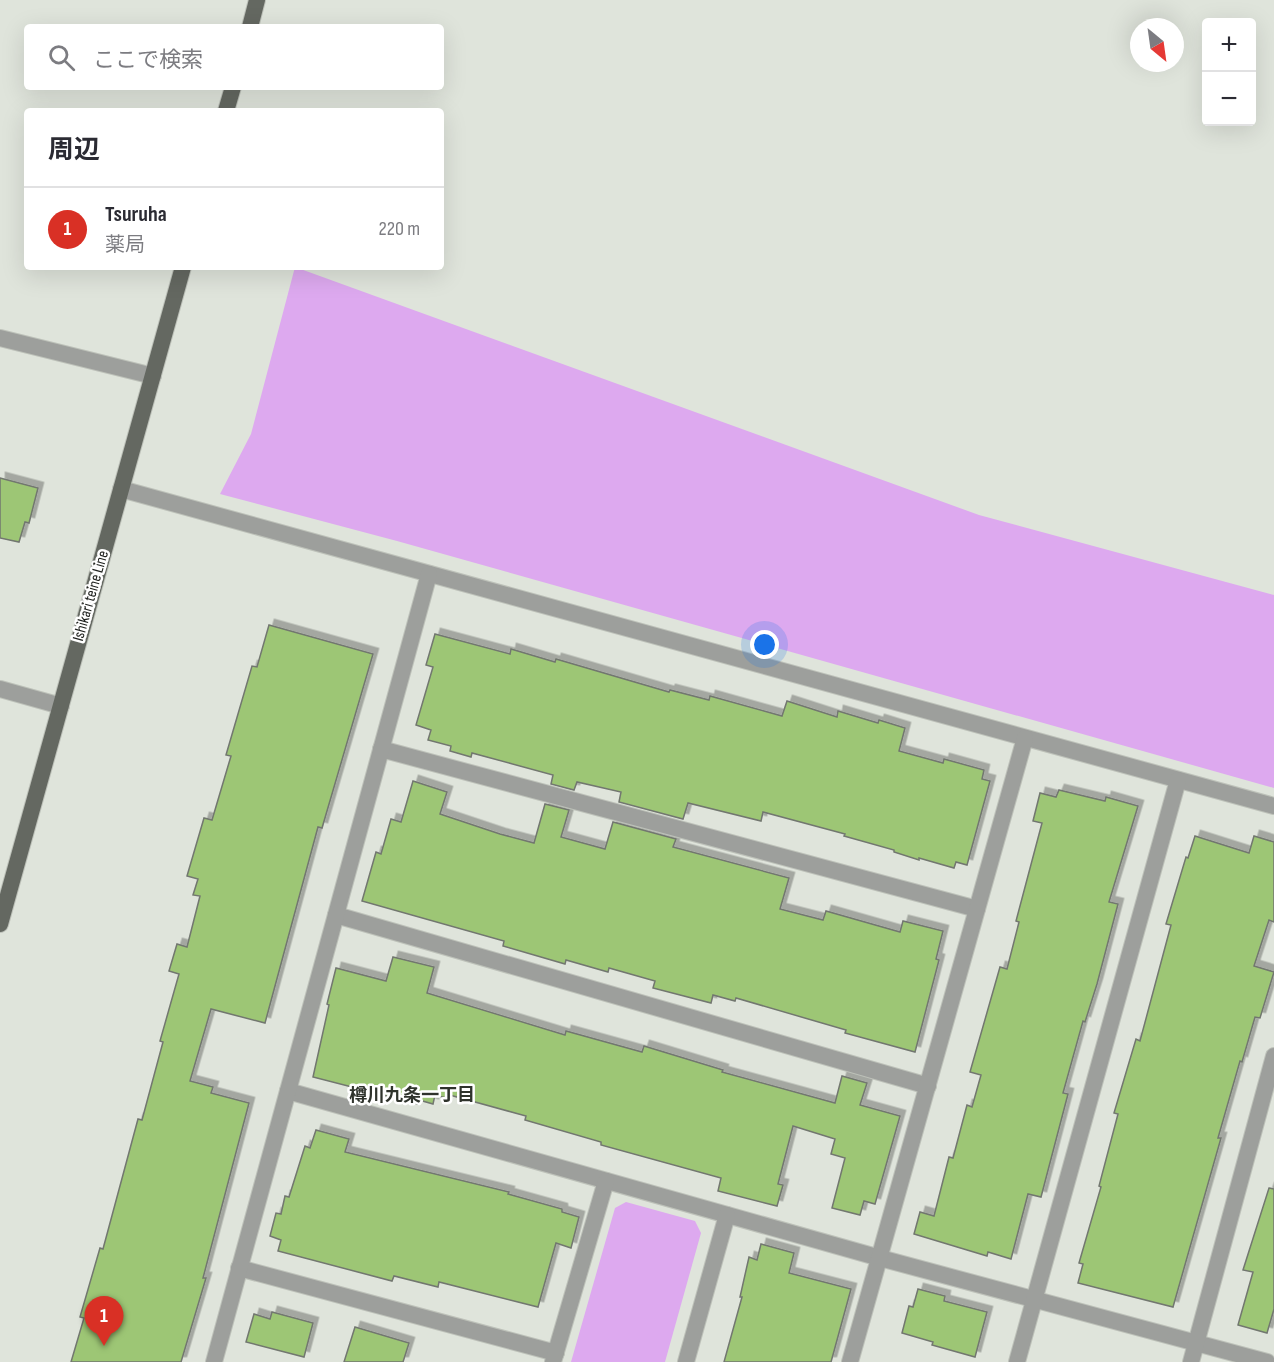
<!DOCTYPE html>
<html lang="ja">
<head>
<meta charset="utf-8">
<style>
  :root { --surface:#fff; --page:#f7f7f7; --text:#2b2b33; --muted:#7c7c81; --line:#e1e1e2; --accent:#d93025 }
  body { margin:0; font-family:"Sofia Sans Condensed","Noto Sans JP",sans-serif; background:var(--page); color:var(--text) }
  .controls { position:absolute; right:18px; top:18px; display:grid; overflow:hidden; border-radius:6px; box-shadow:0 6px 24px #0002 }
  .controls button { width:54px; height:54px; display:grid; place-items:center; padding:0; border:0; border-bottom:2px solid var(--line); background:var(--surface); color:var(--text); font:30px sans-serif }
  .compass { position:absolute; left:1130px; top:18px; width:54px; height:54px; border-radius:50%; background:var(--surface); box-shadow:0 6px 24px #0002; rotate:151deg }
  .you { position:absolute; left:765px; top:645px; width:21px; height:21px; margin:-15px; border:4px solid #fff; border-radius:50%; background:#1a73e8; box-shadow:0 0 0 9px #1a73e833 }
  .badge { display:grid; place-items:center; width:39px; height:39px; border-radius:50%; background:var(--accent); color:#fff; font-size:20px; font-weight:700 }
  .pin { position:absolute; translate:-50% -50px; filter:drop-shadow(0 2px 3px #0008) }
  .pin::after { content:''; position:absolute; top:32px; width:21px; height:18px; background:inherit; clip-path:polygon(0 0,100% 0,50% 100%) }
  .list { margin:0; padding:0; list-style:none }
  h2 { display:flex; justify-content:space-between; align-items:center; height:78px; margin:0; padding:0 24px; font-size:26px }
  h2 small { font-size:20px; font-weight:400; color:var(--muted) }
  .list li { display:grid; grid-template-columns:39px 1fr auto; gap:18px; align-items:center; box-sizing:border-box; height:84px; padding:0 24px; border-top:2px solid var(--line) }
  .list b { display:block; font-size:22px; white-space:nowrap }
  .list p { margin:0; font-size:20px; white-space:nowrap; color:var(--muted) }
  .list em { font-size:20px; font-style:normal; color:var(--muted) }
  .icon { flex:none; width:33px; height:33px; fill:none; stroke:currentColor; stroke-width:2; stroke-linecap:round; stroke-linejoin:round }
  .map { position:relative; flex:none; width:1274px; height:1362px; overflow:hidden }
  .search { position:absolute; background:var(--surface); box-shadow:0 6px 24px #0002; left:24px; top:24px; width:420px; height:66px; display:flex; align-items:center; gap:15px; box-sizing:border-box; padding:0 21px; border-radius:6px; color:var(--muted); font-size:22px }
  .panel { position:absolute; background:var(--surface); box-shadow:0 6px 24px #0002; left:24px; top:108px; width:420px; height:162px; border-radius:6px }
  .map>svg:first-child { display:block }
  .green { fill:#dda9ef }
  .building { fill:#9dc674; stroke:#72776f; stroke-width:1.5; filter:url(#shadow) }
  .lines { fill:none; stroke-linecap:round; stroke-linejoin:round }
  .minor-casing { stroke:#bdc1b9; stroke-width:18 }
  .primary-casing { stroke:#bdc1b9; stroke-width:18 }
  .minor { stroke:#9d9f9c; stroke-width:16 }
  .primary { stroke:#646861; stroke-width:16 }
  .labels { text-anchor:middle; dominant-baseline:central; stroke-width:5; stroke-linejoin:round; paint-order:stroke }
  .street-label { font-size:16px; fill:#20221f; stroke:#fff }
  .neighbourhood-label { font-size:18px; font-weight:bold; fill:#2f332c; stroke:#fff }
</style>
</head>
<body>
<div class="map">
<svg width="1274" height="1362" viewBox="0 0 1274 1362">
  <defs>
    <filter id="shadow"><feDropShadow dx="5.5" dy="-5.5" stdDeviation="0" flood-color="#0004"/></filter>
  </defs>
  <rect width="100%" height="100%" fill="#dfe4db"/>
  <!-- green -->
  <g class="green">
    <polygon points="295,267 979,515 1274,595 1274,788 397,541 220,494 251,434"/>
    <polygon points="626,1202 695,1221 701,1233 665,1362 571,1362 615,1208"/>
  </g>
  <!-- building -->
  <g class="building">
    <polygon points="0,478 38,488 29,523 25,522 19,542 0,538"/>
    <polygon points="269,625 373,654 322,828 318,827 265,1023 211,1009 190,1081 213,1087 211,1093 249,1103 203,1278 206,1278 181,1362 71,1362 84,1318 80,1317 100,1248 103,1249 138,1119 142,1120 163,1042 160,1041 179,974 169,971 177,944 187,947 200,896 193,895 198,879 187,876 204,818 212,820 231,756 226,755 252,666 257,667"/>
    <polygon points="435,634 510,654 511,649 555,662 556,659 669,692 670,690 709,700 710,696 782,716 787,701 837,717 838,711 878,723 879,720 905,728 899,751 943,763 944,759 984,770 982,779 990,781 967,865 956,862 954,868 919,858 919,860 894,852 894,850 844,836 845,834 763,812 761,821 688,803 683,819 619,802 621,792 577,782 574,790 551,784 553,775 472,753 471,757 450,751 451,746 428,740 431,730 416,725 433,667 426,665"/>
    <polygon points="413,781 447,792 440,814 500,834 534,843 545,804 569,810 561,837 605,849 613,822 676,839 673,847 789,878 780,909 823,920 826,911 900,932 903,921 943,931 936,959 939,960 915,1052 845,1033 846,1030 736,998 735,1001 713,995 711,1003 653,988 655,981 609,968 608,972 566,960 565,964 503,946 504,941 362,901 376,852 381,854 391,819 401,822"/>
    <polygon points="1059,790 1105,801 1106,797 1138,806 1109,902 1118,904 1097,984 1085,1022 1083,1021 1063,1093 1068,1094 1041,1197 1028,1194 1011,1259 988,1252 987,1256 914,1234 920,1212 934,1216 949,1157 953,1158 967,1105 972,1107 981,1075 970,1072 1000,967 1007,969 1019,922 1016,921 1042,823 1033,821 1040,793 1056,797"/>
    <polygon points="1195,836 1249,853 1254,836 1274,842 1274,922 1269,920 1254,966 1274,972 1260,1018 1255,1017 1242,1062 1240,1061 1218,1138 1221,1138 1173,1307 1078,1283 1083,1264 1079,1263 1101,1187 1099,1186 1118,1114 1114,1113 1136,1039 1140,1041 1171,925 1166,924 1186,857 1188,858"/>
    <polygon points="393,957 434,967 427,993 565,1035 566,1031 642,1052 644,1046 723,1070 722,1072 835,1103 842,1076 867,1083 860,1105 900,1116 875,1204 864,1201 860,1215 832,1208 845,1158 831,1154 835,1139 793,1126 778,1184 783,1185 777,1206 718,1191 721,1178 601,1145 601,1142 525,1120 526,1116 446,1094 446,1098 435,1095 433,1104 419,1100 418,1104 313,1077 329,1005 327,1004 336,968 386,981"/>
    <polygon points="316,1130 349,1139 345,1152 509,1192 508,1194 562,1209 562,1212 579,1217 571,1248 556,1243 538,1307 439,1282 438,1287 394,1276 392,1281 278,1251 281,1240 270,1236 276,1213 281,1214 285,1196 289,1197 305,1146 310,1148"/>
    <polygon points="1269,1188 1274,1189 1274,1309 1267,1333 1238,1325 1253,1272 1243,1270"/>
    <polygon points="761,1244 794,1253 789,1273 851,1289 831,1362 724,1362 742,1297 740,1297 749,1257 757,1260"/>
    <polygon points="918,1289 945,1296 944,1301 987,1312 975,1357 932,1345 933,1342 902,1333 909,1306 913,1307"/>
    <polygon points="272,1312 313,1323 304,1357 246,1342 254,1314 270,1319"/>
    <polygon points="355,1327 409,1343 403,1362 344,1362"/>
  </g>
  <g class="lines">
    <defs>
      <g id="minor">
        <polyline points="0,338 153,376"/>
        <polyline points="121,489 1274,806"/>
        <polyline points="0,689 61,706"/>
        <polyline points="381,749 977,909"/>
        <polyline points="336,915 928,1086"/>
        <polyline points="288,1091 880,1258 1267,1362"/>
        <polyline points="239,1268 556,1353"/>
        <polyline points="214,1362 429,574"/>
        <polyline points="553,1362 606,1181"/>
        <polyline points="686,1362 727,1215"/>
        <polyline points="850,1362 1025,738"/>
        <polyline points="1017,1362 1178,780"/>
        <polyline points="1191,1362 1274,1056"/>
      </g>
      <g id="primary">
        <polyline points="250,27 257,0"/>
        <polyline points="226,111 233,87"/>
        <polyline points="0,924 183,267"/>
      </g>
    </defs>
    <!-- minor casing -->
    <use href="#minor" class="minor-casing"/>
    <!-- primary casing -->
    <use href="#primary" class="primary-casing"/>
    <!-- minor -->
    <use href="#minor" class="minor"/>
    <!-- primary -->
    <use href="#primary" class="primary"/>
  </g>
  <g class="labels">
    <!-- street labels -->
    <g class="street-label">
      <text transform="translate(91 596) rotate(-74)">Ishikari teine Line</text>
    </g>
    <!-- neighbourhood labels -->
    <g class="neighbourhood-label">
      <text x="412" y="1095">樽川九条一丁目</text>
    </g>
  </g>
</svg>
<div class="controls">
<button>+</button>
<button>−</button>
</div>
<svg class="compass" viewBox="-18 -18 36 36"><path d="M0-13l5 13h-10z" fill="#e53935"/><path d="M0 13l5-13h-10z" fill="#7c7c81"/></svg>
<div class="you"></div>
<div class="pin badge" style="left:104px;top:1346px">1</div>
<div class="search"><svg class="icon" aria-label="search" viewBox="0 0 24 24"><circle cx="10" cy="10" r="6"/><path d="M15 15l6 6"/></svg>ここで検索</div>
<section class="panel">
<h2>周辺<small></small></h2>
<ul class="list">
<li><span class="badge">1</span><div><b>Tsuruha</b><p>薬局</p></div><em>220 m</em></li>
</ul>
</section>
</div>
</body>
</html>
